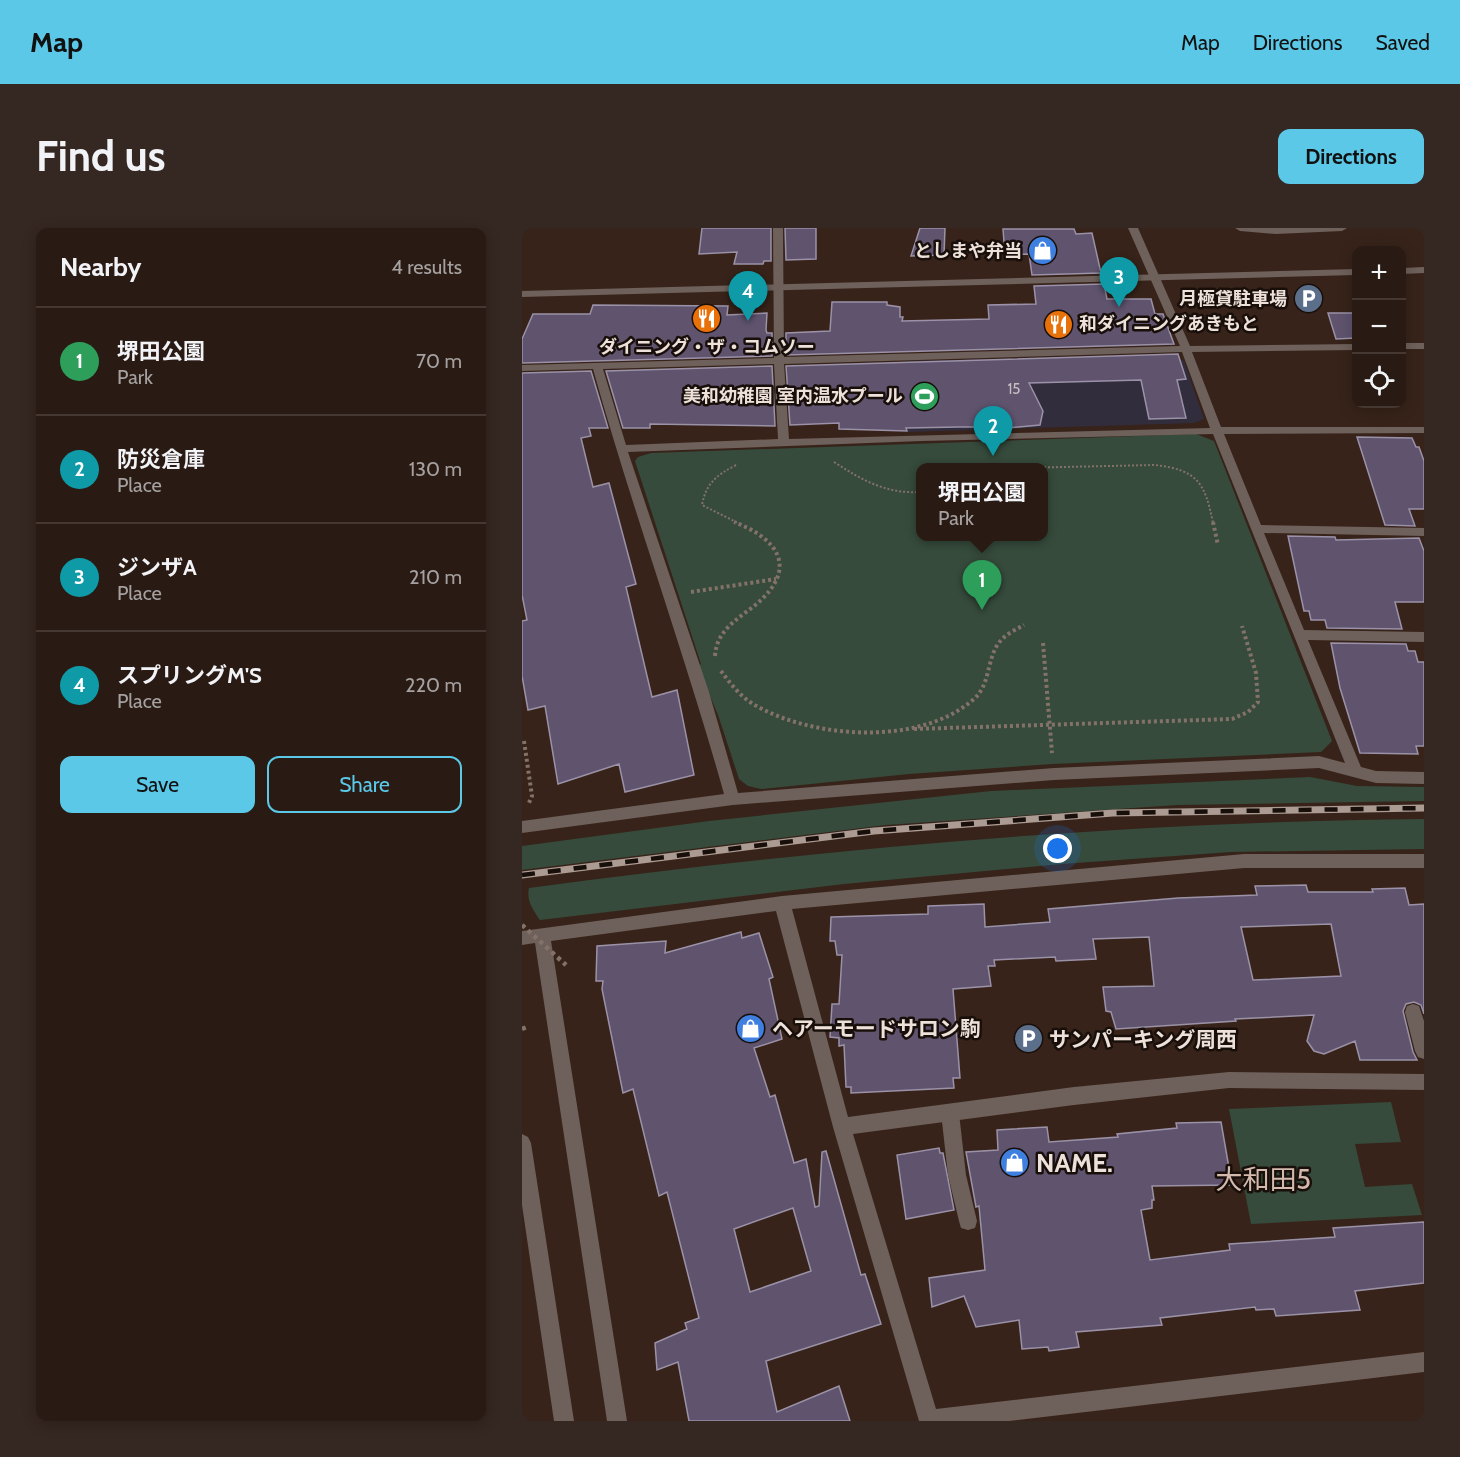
<!DOCTYPE html>
<html lang="en">
<head>
<meta charset="utf-8">
<style>
  :root { --surface:#291a13; --page:#352721; --text:#f1f3f6; --muted:#a5a1a0; --line:#453833; --accent:#5bc8e7 }
  body { margin:0; font-family:Cabin,"Noto Sans JP",sans-serif; background:var(--page); color:var(--text) }
  .controls { position:absolute; right:18px; top:18px; display:grid; overflow:hidden; border-radius:12px; box-shadow:0 3px 15px #0003 }
  .controls button { width:54px; height:54px; display:grid; place-items:center; padding:0; border:0; border-bottom:2px solid var(--line); background:var(--surface); color:var(--text); font:30px sans-serif }
  .you { position:absolute; left:536px; top:621px; width:21px; height:21px; margin:-15px; border:4px solid #fff; border-radius:50%; background:#1a73e8; box-shadow:0 0 0 9px #1a73e833 }
  .badge { display:grid; place-items:center; width:39px; height:39px; border-radius:50%; background:var(--accent); color:#fff; font-size:20px; font-weight:700 }
  .pin { position:absolute; translate:-50% -50px; filter:drop-shadow(0 2px 3px #0008) }
  .pin::after { content:''; position:absolute; top:32px; width:21px; height:18px; background:inherit; clip-path:polygon(0 0,100% 0,50% 100%) }
  .popup { position:absolute; left:394px; top:235px; width:132px; height:78px; box-sizing:border-box; display:grid; place-content:center; border-radius:12px; background:var(--surface); filter:drop-shadow(0 2px 4px #0005); font-size:20px; white-space:nowrap; color:var(--muted) }
  .popup b { font-size:22px; color:var(--text) }
  .popup::after { content:''; position:absolute; left:50%; top:100%; margin-left:-12px; border:12px solid transparent; border-top-color:var(--surface) }
  .list { margin:0; padding:0; list-style:none }
  h2 { display:flex; justify-content:space-between; align-items:center; height:78px; margin:0; padding:0 24px; font-size:26px }
  h2 small { font-size:20px; font-weight:400; color:var(--muted) }
  .list li { display:grid; grid-template-columns:39px 1fr auto; gap:18px; align-items:center; box-sizing:border-box; height:108px; padding:0 24px; border-top:2px solid var(--line) }
  .list b { display:block; font-size:22px; white-space:nowrap }
  .list p { margin:0; font-size:20px; white-space:nowrap; color:var(--muted) }
  .list em { font-size:20px; font-style:normal; color:var(--muted) }
  .actions { display:flex; gap:12px; padding:18px 24px }
  .actions a { flex:1; padding:14px 0; border:2px solid var(--accent); border-radius:12px; text-align:center; font-size:21px; color:var(--accent) }
  .actions .main { background:var(--accent); color:#111 }
  .icon { flex:none; width:33px; height:33px; fill:none; stroke:currentColor; stroke-width:2; stroke-linecap:round; stroke-linejoin:round }
  .map { position:relative; flex:none; width:902px; height:1193px; overflow:hidden; border-radius:12px }
  header { display:flex; align-items:center; gap:36px; box-sizing:border-box; height:84px; padding:0 30px; background:var(--accent); color:#111 }
  header strong { font-size:28px }
  nav { display:flex; gap:33px; margin-inline-start:auto; font-size:21px }
  .intro { display:flex; align-items:center; justify-content:space-between; box-sizing:border-box; height:144px; padding:0 36px }
  h1 { margin:0; font-size:42px }
  .button { padding:15px 27px; border-radius:12px; background:var(--accent); color:#111; font-size:21px; font-weight:700 }
  main { display:flex; gap:36px; padding:0 36px }
  aside { flex:1; background:var(--surface); border-radius:12px; box-shadow:0 3px 15px #0003 }
  .map>svg:first-child { display:block }
  .education { fill:#322d3d }
  .green { fill:#364b3c; fill-rule:evenodd }
  .building { fill:#5f536e; stroke:#9b92a8; stroke-width:1.5; fill-rule:evenodd }
  .lines { fill:none; stroke-linecap:round; stroke-linejoin:round }
  .path-far2 { stroke:#837269; stroke-width:2; stroke-dasharray:2 2; stroke-linecap:butt }
  .path-far1 { stroke:#837269; stroke-width:4; stroke-dasharray:3 3; stroke-linecap:butt }
  .path { stroke:#837269; stroke-width:4.5; stroke-dasharray:4 4; stroke-linecap:butt }
  .service { fill:#6e605a; fill-rule:evenodd }
  .minor { fill:#6e605a; fill-rule:evenodd }
  .tertiary { fill:#6e605a; fill-rule:evenodd }
  .rail-casing { stroke:#ab9b93; stroke-width:7 }
  .rail { stroke:#180f0b; stroke-width:4.5; stroke-dasharray:13; stroke-linecap:butt }
  .path-bridge { stroke:#837269; stroke-width:4.5; stroke-dasharray:4 4; stroke-linecap:butt }
  .labels { text-anchor:middle; dominant-baseline:central; stroke-width:5; stroke-linejoin:round; paint-order:stroke }
  .far-number-label { font-size:15px; fill:#cabebf }
  .far-poi-label { font-size:18px; font-weight:bold; fill:#eee1da; stroke:#180f0b; text-anchor:end }
  .poi-label { font-size:21px; font-weight:bold; fill:#eee1da; stroke:#180f0b; text-anchor:start }
  .near-poi-label { font-size:26px; font-weight:bold; fill:#eee1da; stroke:#180f0b; text-anchor:start }
  .near-neighbourhood-label { font-size:27px; fill:#d4b9ad; stroke:#180f0b }
</style>
</head>
<body>
<header>
<strong>Map</strong>
<nav><a>Map</a><a>Directions</a><a>Saved</a></nav>
</header>
<div class="intro"><h1>Find us</h1><a class="button">Directions</a></div>
<main>
<aside>
<h2>Nearby<small>4 results</small></h2>
<ul class="list">
<li><span class="badge" style="background:#2e9e5b">1</span><div><b>堺田公園</b><p>Park</p></div><em>70 m</em></li>
<li><span class="badge" style="background:#0f9aa8">2</span><div><b>防災倉庫</b><p>Place</p></div><em>130 m</em></li>
<li><span class="badge" style="background:#0f9aa8">3</span><div><b>ジンザA</b><p>Place</p></div><em>210 m</em></li>
<li><span class="badge" style="background:#0f9aa8">4</span><div><b>スプリングM'S</b><p>Place</p></div><em>220 m</em></li>
</ul>
<div class="actions"><a class="main">Save</a><a>Share</a></div>
</aside>
<div class="map">
<svg width="902" height="1193" viewBox="0 0 902 1193">
  <rect width="100%" height="100%" fill="#372319"/>
  <!-- education -->
  <polygon class="education" points="650,127 662,133 682,191 672,195 386,204 384,133"/>
  <!-- green -->
  <g class="green">
    <path d="M 674,206 L 692,213 L 810,513 L 799,524 L 531,536 L 387,546 L 239,561 L 226,558 L 217,551 L 196,487 L 176,439 L 179,436 L 113,233 L 116,229 L 129,225 ZM 398,240 L 522,240 L 522,308 L 398,308 Z"/>
    <polygon points="788,549 835,558 902,559 902,573 655,577 364,597 0,642 0,618 187,593 469,563"/>
    <path d="M 902,591 L 902,621 L 709,624 L 540,636 L 322,656 L 18,692 C 11,682 4,672 7,660 C 304,620 603,594 902,591 Z"/>
    <polygon points="869,874 879,914 833,916 843,959 890,956 900,987 729,996 707,881"/>
  </g>
  <!-- building -->
  <g class="building">
    <polygon points="180,0 249,0 249,33 242,33 241,36 212,36 215,24 177,26"/>
    <polygon points="263,0 294,0 294,31 264,32"/>
    <polygon points="398,0 423,0 422,27 389,28"/>
    <polygon points="481,1 552,1 554,6 570,5 579,45 510,47 507,26 483,27"/>
    <polygon points="582,56 585,71 629,71 633,86 641,86 652,116 264,127 264,105 308,103 310,74 365,74 365,77 378,79 378,89 381,89 380,93 467,91 466,77 514,76 512,58"/>
    <polygon points="71,77 206,78 205,87 245,85 244,102 245,105 250,105 250,128 0,135 0,111 11,86 68,86"/>
    <polygon points="806,85 834,85 834,110 814,111"/>
    <polygon points="656,126 664,151 655,152 664,190 627,191 619,152 507,155 521,183 518,197 462,202 462,199 437,199 384,200 385,203 317,201 317,195 268,197 264,138"/>
    <polygon points="250,138 253,198 128,196 128,200 101,200 84,143"/>
    <polygon points="69,143 86,200 67,200 69,208 59,210 71,259 87,255 114,356 104,359 130,469 155,462 172,547 103,564 97,536 36,556 23,478 6,482 0,448 0,393 5,392 0,367 0,145"/>
    <polygon points="835,209 890,210 894,219 897,219 902,233 902,281 887,281 893,298 863,297"/>
    <polygon points="766,308 813,309 814,312 897,310 902,323 902,374 873,374 880,401 805,400 803,392 789,392 787,383 782,383"/>
    <polygon points="809,415 884,416 886,423 893,423 896,434 902,434 902,518 894,518 896,526 838,525 818,460"/>
    <path d="M 784,657 L 786,664 L 851,664 L 850,661 L 883,660 L 887,677 L 902,676 L 902,786 L 899,777 L 892,774 L 884,776 L 881,783 L 891,824 L 895,832 L 838,832 L 833,813 L 802,826 L 792,823 L 785,813 L 792,787 L 713,791 L 714,793 L 594,801 L 589,784 L 584,783 L 581,759 L 632,758 L 627,709 L 571,711 L 574,731 L 534,733 L 533,729 L 472,732 L 473,738 L 466,738 L 469,758 L 431,761 L 438,850 L 431,850 L 432,860 L 329,865 L 329,859 L 324,859 L 322,817 L 317,818 L 317,810 L 308,809 L 310,776 L 317,776 L 320,727 L 315,727 L 313,713 L 308,713 L 309,689 L 406,686 L 406,678 L 462,676 L 463,699 L 528,694 L 526,681 L 656,670 L 735,667 L 733,658 ZM 809,696 L 819,748 L 731,752 L 719,699 Z"/>
    <path d="M 219,704 L 220,710 L 237,705 L 251,749 L 247,751 L 260,811 L 232,820 L 248,869 L 253,867 L 272,935 L 284,931 L 293,979 L 297,978 L 300,924 L 304,923 L 339,1047 L 343,1046 L 359,1096 L 244,1133 L 255,1184 L 317,1158 L 328,1193 L 167,1193 L 156,1134 L 135,1142 L 133,1115 L 165,1101 L 163,1095 L 177,1090 L 145,964 L 137,968 L 111,861 L 101,865 L 80,761 L 81,753 L 74,753 L 75,718 L 144,713 L 143,725 ZM 271,980 L 289,1043 L 228,1064 L 212,1001 Z"/>
    <polygon points="699,894 710,957 630,958 632,972 630,972 630,980 619,982 628,1032 708,1022 707,1016 813,1009 811,1000 902,994 902,1055 833,1063 838,1082 754,1088 752,1081 734,1082 733,1079 638,1090 640,1097 554,1104 557,1119 527,1123 526,1119 500,1121 497,1092 454,1099 442,1068 410,1079 407,1050 463,1042 457,978 454,979 444,924 476,922 475,902 525,899 527,914 596,909 595,906 655,900 654,895"/>
    <polygon points="417,920 418,925 421,925 432,982 384,991 375,927"/>
  </g>
  <g class="lines">
    <!-- path-far2 -->
    <g class="path-far2">
      <path d="M 312,234 C 340,252 364,266 398,264"/>
      <path d="M 214,237 C 195,247 184,255 180,277 L 216,295"/>
      <path d="M 494,240 L 633,237 C 676,242 683,255 691,295"/>
    </g>
    <!-- path-far1 -->
    <g class="path-far1">
      <polyline points="691,294 696,317"/>
      <polyline points="169,364 254,351"/>
      <polyline points="521,415 530,525"/>
      <path d="M 193,428 C 195,397 224,388 242,369 C 277,333 247,307 212,294"/>
      <path d="M 199,443 C 208,455 218,468 231,476 C 290,511 399,519 453,470 C 468,456 465,432 476,416 C 482,407 493,402 502,397"/>
      <polyline points="392,501 710,491 726,484 736,474 734,445 720,398"/>
      <polyline points="2,513 10,568 6,577"/>
    </g>
    <!-- path -->
    <polyline class="path" points="0,801 5,799"/>
    <!-- service -->
    <g class="service">
      <polygon points="891,776 897,778 902,793 902,831 896,829 893,823 883,784 885,778"/>
      <polygon points="428,876 434,879 437,885 444,947 455,993 453,1000 446,1002 439,1000 437,993 426,947 419,885 422,879"/>
    </g>
    <!-- minor -->
    <g class="minor">
      <path d="M 251,0 L 261,0 L 262,129 L 658,118 L 606,0 L 616,0 L 668,118 L 834,116 L 834,122 L 670,124 L 699,199 L 902,199 L 902,205 L 702,206 L 739,297 L 902,300 L 902,308 L 742,305 L 782,402 L 902,404 L 902,414 L 786,412 L 839,539 L 854,543 L 902,544 L 902,556 L 854,555 L 797,540 L 532,552 L 211,577 L 0,605 L 0,593 L 202,566 C 162,423 111,284 71,141 L 0,143 L 0,137 L 252,130 ZM 660,124 L 688,200 L 267,211 L 262,136 ZM 252,136 L 256,211 L 104,217 L 81,141 ZM 691,206 L 823,535 L 797,528 L 532,540 L 216,565 L 187,464 L 106,224 L 400,213 Z"/>
      <polygon points="713,0 825,0 820,3 754,6 718,3"/>
      <rect x="880" y="115" width="22" height="6"/>
      <polygon points="722,626 902,626 902,640 722,640 270,681 326,889 552,859 707,844 902,846 902,862 707,860 552,877 331,906 414,1181 902,1124 902,1144 487,1193 397,1193 311,899 254,683 29,713 105,1193 85,1193 13,715 0,717 0,703 260,668"/>
    </g>
    <!-- tertiary -->
    <g class="tertiary">
      <polygon points="902,39 902,45 880,46 880,40"/>
      <polygon points="834,41 834,47 0,69 0,63"/>
      <polygon points="0,906 6,909 9,915 52,1193 32,1193 0,977"/>
    </g>
    <defs>
      <polyline id="rail" points="0,647 352,603 591,585 902,580"/>
    </defs>
    <!-- rail casing -->
    <use href="#rail" class="rail-casing"/>
    <!-- rail -->
    <use href="#rail" class="rail"/>
    <!-- path-bridge -->
    <polyline class="path-bridge" points="0,697 44,737"/>
  </g>
  <!-- icons -->
  <defs>
    <symbol id="shop-disc" viewBox="-11 -11 22 22"><circle r="9.5" fill="#3f7fe0" stroke="#180f0b"/><path d="M-5-2.5h2.3a2.7 3.5 0 0 1 5.4 0H5L5.5 6h-11ZM-1.5-2.5h3a1.5 2.3 0 0 0-3 0Z" fill="#fff"/></symbol>
    <symbol id="parking-disc" viewBox="-11 -11 22 22"><circle r="9.5" fill="#5c6f8a" stroke="#180f0b"/><path d="M-3.5-5.5H1a3.5 3.5 0 0 1 0 7H-1V5.5H-3.5ZM-1-3.4V-.6H.8a1.4 1.4 0 0 0 0-2.8Z" fill="#fff"/></symbol>
    <symbol id="restaurant-disc" viewBox="-11 -11 22 22"><circle r="9.5" fill="#e8710a" stroke="#180f0b"/><path d="M-5-6h1v4h1v-4h1v4h1v-4h1v5L-1.5 .5V6h-2V.5L-5-1ZM5-6V6H3V1.5H1.5Q1.5-4 5-6Z" fill="#fff"/></symbol>
    <symbol id="stadium-disc" viewBox="-11 -11 22 22"><circle r="9.5" fill="#2e9e5b" stroke="#180f0b"/><path d="M0-5a6.5 5 0 1 0 0 10a6.5 5 0 1 0 0-10ZM-3.5-1.8h7v3.6h-7Z" fill="#fff"/></symbol>
  </defs>
  <g fill-rule="evenodd">
    <use href="#shop-disc" x="504" y="6" width="33" height="33"/>
    <use href="#parking-disc" x="770" y="54" width="33" height="33"/>
    <use href="#restaurant-disc" x="168" y="74" width="33" height="33"/>
    <use href="#restaurant-disc" x="520" y="80" width="33" height="33"/>
    <use href="#stadium-disc" x="386" y="152" width="33" height="33"/>
    <use href="#shop-disc" x="212" y="784" width="33" height="33"/>
    <use href="#parking-disc" x="490" y="794" width="33" height="33"/>
    <use href="#shop-disc" x="476" y="918" width="33" height="33"/>
  </g>
  <g class="labels">
    <!-- far-number labels -->
    <g class="far-number-label">
      <text x="492" y="161">15</text>
    </g>
    <!-- far-poi labels -->
    <g class="far-poi-label">
      <text x="500" y="23">としまや弁当</text>
      <text x="765" y="71">月極貸駐車場</text>
      <text x="557" y="96" text-anchor="start">和ダイニングあきもと</text>
      <text x="185" y="119" text-anchor="middle">ダイニング・ザ・コムソー</text>
      <text x="381" y="168">美和幼稚園 室内温水プール</text>
    </g>
    <!-- poi labels -->
    <g class="poi-label">
      <text x="250" y="800">ヘアーモードサロン駒</text>
      <text x="527" y="811">サンパーキング周西</text>
    </g>
    <!-- near-poi labels -->
    <g class="near-poi-label">
      <text x="514" y="935">NAME.</text>
    </g>
    <!-- near-neighbourhood labels -->
    <g class="near-neighbourhood-label">
      <text x="741" y="951">大和田5</text>
    </g>
  </g>
</svg>
<div class="controls">
<button>+</button>
<button>−</button>
<button><svg class="icon" aria-label="locate" viewBox="0 0 24 24"><circle cx="12" cy="12" r="6"/><path d="M12 2v4M12 18v4M2 12h4M18 12h4"/></svg></button>
</div>
<div class="you"></div>
<div class="pin badge" style="left:460px;top:382px;background:#2e9e5b">1</div>
<div class="popup"><b>堺田公園</b>Park</div>
<div class="pin badge" style="left:471px;top:228px;background:#0f9aa8">2</div>
<div class="pin badge" style="left:597px;top:79px;background:#0f9aa8">3</div>
<div class="pin badge" style="left:226px;top:93px;background:#0f9aa8">4</div>
</div>
</main>
</body>
</html>
